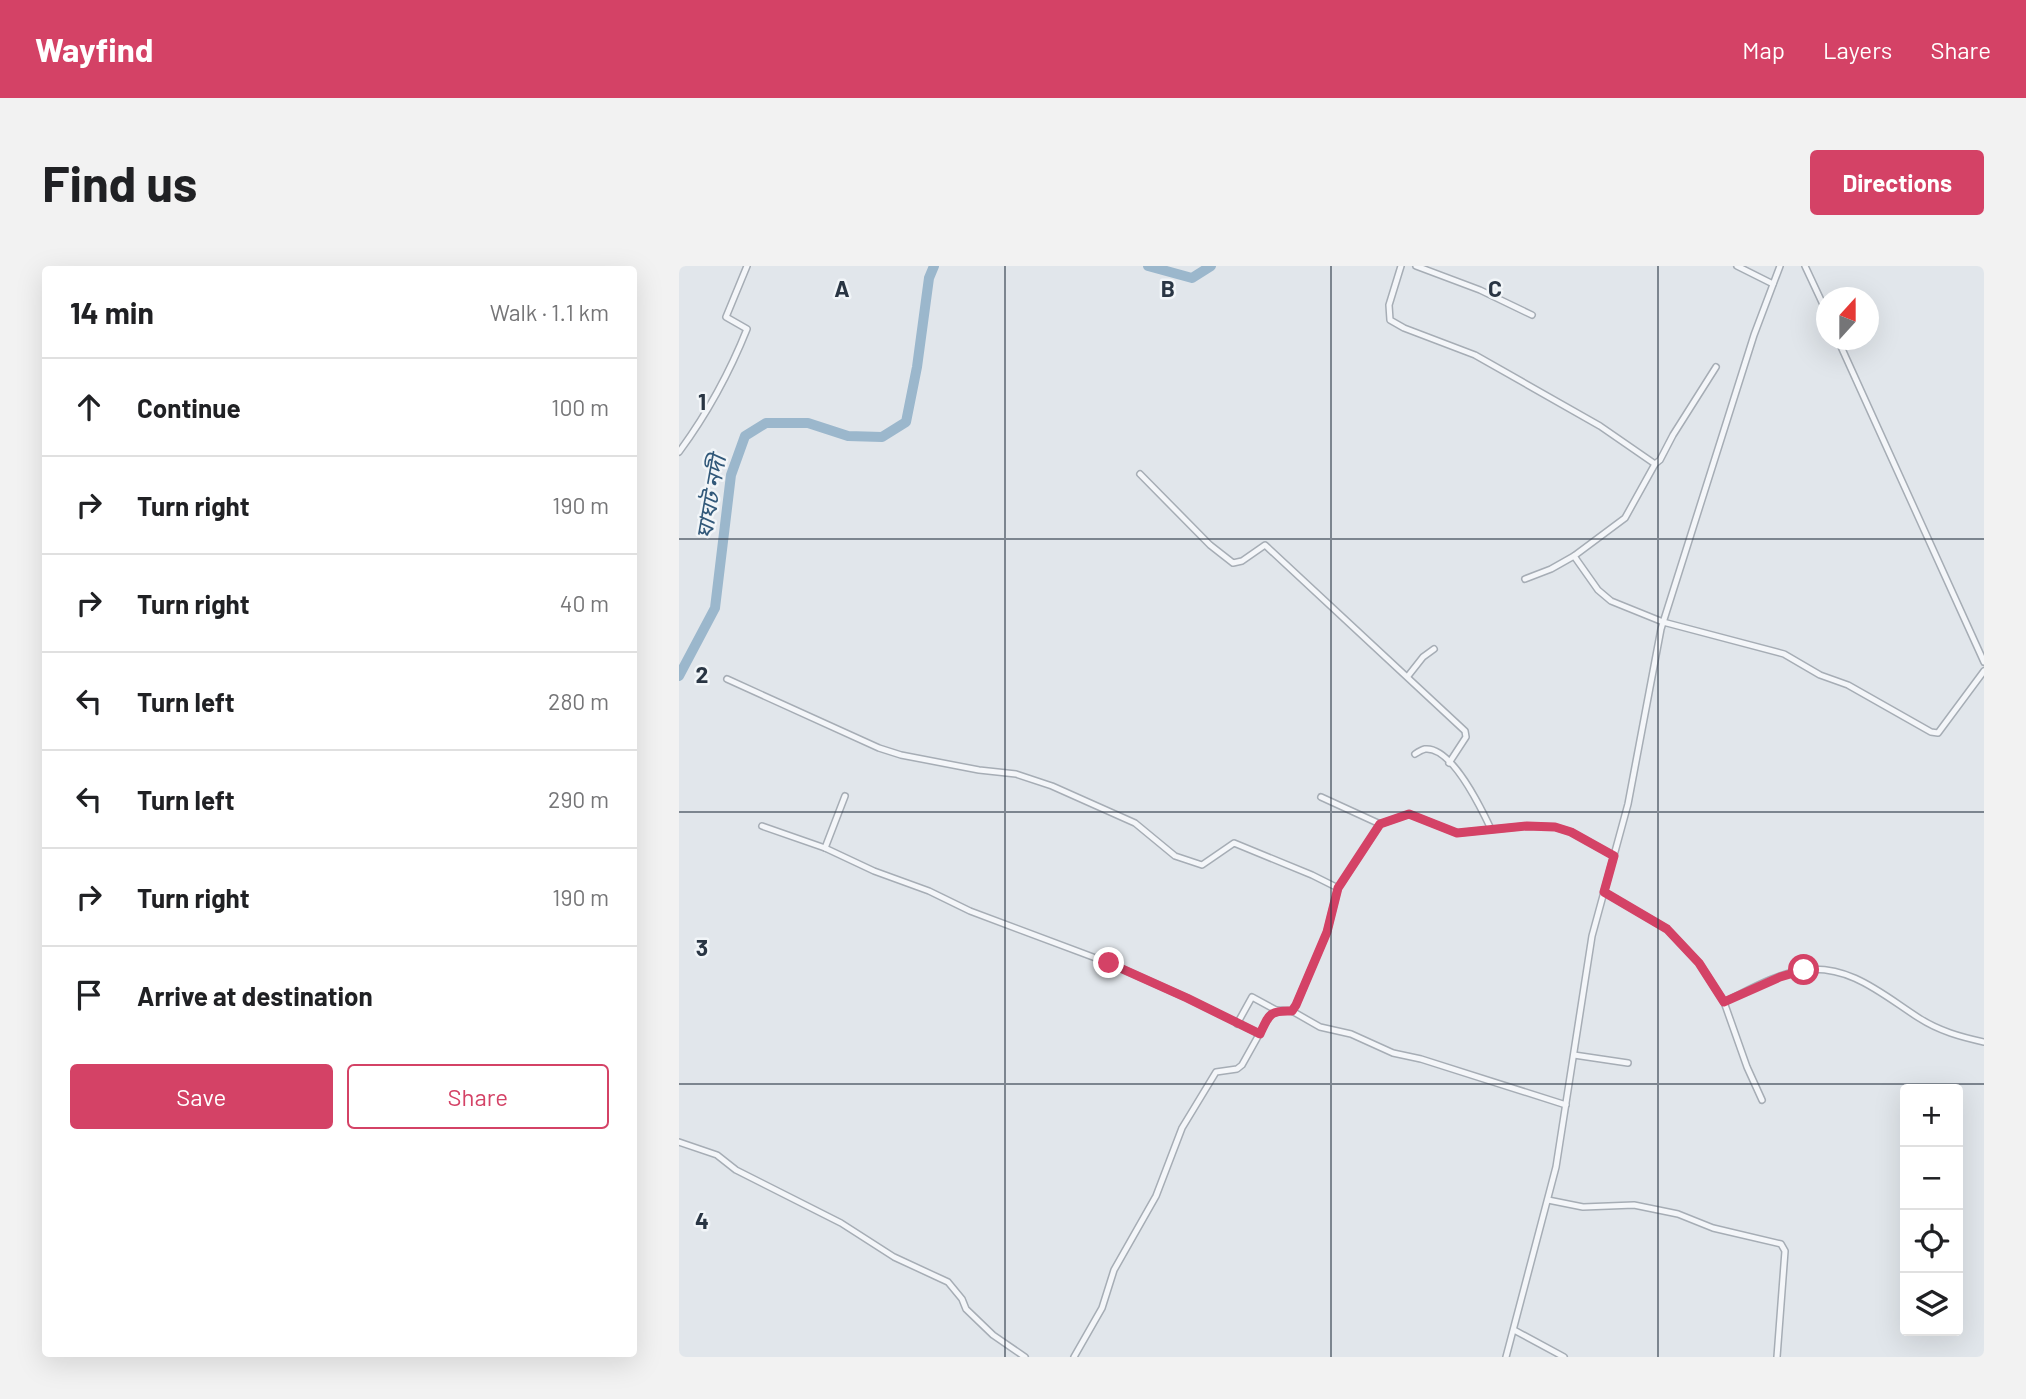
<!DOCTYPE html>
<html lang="en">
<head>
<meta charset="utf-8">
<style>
  :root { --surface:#fff; --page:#f2f2f2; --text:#202124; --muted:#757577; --line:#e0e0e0; --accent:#d44266 }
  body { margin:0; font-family:Barlow,"Noto Sans Bengali",sans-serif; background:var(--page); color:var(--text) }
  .controls { position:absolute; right:21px; bottom:21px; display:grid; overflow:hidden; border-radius:7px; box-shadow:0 7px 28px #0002 }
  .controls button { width:63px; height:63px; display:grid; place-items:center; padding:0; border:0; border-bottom:2px solid var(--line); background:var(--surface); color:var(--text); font:35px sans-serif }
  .compass { position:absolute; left:1137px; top:21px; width:63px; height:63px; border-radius:50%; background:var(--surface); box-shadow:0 7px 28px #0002; rotate:21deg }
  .stop { position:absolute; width:21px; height:21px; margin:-16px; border:5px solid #d44266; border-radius:50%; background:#fff }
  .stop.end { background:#d44266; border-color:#fff; box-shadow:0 2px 7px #0008 }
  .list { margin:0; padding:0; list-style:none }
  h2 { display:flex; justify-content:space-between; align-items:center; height:91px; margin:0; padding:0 28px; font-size:30px }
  h2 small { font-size:23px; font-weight:400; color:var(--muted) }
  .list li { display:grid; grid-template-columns:46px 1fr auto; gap:21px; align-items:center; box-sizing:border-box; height:98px; padding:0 28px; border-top:2px solid var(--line) }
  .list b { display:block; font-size:26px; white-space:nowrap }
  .list em { font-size:23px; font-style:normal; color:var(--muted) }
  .actions { display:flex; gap:14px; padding:21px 28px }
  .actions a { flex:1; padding:16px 0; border:2px solid var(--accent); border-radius:7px; text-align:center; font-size:24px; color:var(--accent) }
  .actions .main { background:var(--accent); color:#fff }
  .icon { flex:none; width:38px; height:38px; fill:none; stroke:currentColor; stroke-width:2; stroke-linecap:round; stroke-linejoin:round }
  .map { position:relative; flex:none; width:1305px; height:1091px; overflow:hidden; border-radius:7px }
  header { display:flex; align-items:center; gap:42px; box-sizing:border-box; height:98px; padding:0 35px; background:var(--accent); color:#fff }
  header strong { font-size:33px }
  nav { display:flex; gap:38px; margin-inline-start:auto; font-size:24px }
  .intro { display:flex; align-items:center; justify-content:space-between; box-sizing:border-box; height:168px; padding:0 42px }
  h1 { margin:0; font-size:49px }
  .button { padding:18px 32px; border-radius:7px; background:var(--accent); color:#fff; font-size:24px; font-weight:700 }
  main { display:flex; gap:42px; padding:0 42px }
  aside { flex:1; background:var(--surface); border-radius:7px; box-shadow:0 7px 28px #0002 }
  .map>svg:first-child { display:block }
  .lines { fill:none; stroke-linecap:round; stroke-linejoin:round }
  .river { stroke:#9bb7cc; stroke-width:10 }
  .minor-casing { stroke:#a6adb5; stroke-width:8 }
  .minor { stroke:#f4f6f9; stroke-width:5 }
  .route { stroke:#d44266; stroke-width:9 }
  .grid { fill:none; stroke:#293543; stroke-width:2; stroke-opacity:0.55 }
  .labels { text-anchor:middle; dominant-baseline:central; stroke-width:5; stroke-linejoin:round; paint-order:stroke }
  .water-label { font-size:23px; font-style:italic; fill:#315879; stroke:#f1f5f8 }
  .grid-label { font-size:23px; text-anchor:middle; font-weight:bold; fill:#293543; stroke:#f1f5f8; stroke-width:5; stroke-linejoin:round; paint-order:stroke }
</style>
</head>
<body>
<header>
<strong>Wayfind</strong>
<nav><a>Map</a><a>Layers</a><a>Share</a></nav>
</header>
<div class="intro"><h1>Find us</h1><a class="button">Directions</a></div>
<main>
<aside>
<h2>14 min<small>Walk · 1.1 km</small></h2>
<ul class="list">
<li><svg class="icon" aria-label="ahead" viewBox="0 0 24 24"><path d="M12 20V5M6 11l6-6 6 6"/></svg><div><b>Continue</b></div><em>100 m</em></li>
<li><svg class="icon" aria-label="right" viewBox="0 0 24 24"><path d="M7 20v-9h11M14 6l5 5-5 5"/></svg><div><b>Turn right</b></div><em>190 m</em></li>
<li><svg class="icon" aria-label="right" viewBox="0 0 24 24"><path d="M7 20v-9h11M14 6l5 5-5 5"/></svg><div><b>Turn right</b></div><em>40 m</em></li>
<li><svg class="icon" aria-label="left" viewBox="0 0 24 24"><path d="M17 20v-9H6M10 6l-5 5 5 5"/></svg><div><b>Turn left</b></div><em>280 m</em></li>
<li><svg class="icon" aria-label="left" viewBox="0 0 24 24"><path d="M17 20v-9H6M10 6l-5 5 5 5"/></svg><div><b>Turn left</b></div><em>290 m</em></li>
<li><svg class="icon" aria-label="right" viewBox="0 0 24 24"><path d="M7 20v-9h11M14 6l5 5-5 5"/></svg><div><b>Turn right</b></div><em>190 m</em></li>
<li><svg class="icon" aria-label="arrive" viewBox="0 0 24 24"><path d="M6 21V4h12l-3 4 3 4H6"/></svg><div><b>Arrive at destination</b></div></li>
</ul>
<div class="actions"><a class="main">Save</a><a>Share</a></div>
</aside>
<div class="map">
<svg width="1305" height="1091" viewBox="0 0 1305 1091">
  <rect width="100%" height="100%" fill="#e1e6eb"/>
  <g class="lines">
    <!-- river -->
    <g class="river">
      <polyline points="469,0 513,12 532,0"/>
      <polyline points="0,410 36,342 52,209 66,170 87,157 129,157 169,170 203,171 227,156 238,101 250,12 255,0"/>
    </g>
    <defs>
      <g id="minor">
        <polyline points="722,0 710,39 711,54 725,62 796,89 921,160 976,198"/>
        <polyline points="737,0 801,24 853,49"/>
        <polyline points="1058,0 1094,18"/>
        <polyline points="1126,0 1148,47"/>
        <polyline points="1159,74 1305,396"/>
        <path d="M 0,186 C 28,148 50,108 68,63 L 47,51 L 68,0"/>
        <polyline points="461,208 531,279 554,297 563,295 586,279 786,465 787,471 770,497"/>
        <polyline points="895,290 919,324 932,335 984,356 1105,388 1141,409 1169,419 1252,466 1259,467 1305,405"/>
        <polyline points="846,313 872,303 895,290 946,252 976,198 981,194 994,169 1037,101"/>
        <polyline points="729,410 744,391 755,383"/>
        <polyline points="48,413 200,482 222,489 300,504 337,508 373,520 456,557 496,590 523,599 555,577 633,609 659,622 648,666 617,739 613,745 597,744 591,749 563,799 558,803 537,806 503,862 477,930 435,1004 423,1042 395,1091"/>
        <path d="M 736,488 C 739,486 742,484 746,483 C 773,480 803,544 812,563"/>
        <polyline points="642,531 701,558"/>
        <polyline points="83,560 146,582 195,605 250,625 291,645 430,697 508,732 581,768"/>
        <polyline points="146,582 166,530"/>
        <polyline points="659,622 701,558 730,548 778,567 848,560 876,561 892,566 935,590"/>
        <path d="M 925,626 L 988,663 L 1020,697 L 1045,736 C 1070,724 1097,708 1124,704 C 1171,698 1204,729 1240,752 C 1260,765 1282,771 1305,776"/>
        <polyline points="1045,736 1068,801 1083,834"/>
        <polyline points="613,745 641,761 672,768 714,787 742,793 887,839"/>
        <polyline points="558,758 573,731 597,744"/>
        <polyline points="895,789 949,797"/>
        <polyline points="0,876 38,889 57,904 162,957 215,991 269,1016 283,1033 287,1043 314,1069 346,1091"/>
        <polyline points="869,934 904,941 955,939 999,948 1034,962 1102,978 1106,985 1098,1091"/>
        <polyline points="835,1064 885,1091"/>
        <polyline points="827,1091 877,901 913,670 949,538 982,363 1075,69 1101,0"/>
      </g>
    </defs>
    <!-- minor casing -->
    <use href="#minor" class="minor-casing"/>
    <!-- minor -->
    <use href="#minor" class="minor"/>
  </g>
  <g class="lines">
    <!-- route -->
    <path class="route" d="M 430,697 L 508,732 L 581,768 C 590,748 591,744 613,745 L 617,739 L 648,666 L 659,622 L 701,558 L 730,548 L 778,567 L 848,560 L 876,561 L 892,566 L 935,590 L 925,626 L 988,663 L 1020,697 L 1045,736 L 1101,711 L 1125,704"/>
  </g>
  <!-- grid -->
  <path class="grid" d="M 326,0 L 326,1091M 652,0 L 652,1091M 979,0 L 979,1091M 0,273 L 1305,273M 0,546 L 1305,546M 0,818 L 1305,818"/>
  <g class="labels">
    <!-- water labels -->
    <g class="water-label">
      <text transform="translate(31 231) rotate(-80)">ঘাঘট নদী</text>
    </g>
  </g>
  <g class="grid-label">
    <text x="163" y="31">A</text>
    <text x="489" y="31">B</text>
    <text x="816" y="31">C</text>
    <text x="23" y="144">1</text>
    <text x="23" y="417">2</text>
    <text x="23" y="690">3</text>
    <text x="23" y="963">4</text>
  </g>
</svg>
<div class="controls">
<button>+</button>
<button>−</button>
<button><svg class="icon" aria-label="locate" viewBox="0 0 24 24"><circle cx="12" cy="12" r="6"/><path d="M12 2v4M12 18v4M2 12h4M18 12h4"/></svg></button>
<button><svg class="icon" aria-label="layers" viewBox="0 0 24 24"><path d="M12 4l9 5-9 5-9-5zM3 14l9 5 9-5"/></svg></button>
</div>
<svg class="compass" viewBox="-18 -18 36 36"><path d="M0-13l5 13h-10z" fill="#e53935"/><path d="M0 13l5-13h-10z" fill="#757577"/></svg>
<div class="stop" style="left:1125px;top:704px"></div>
<div class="stop end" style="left:430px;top:697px"></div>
</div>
</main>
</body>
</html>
